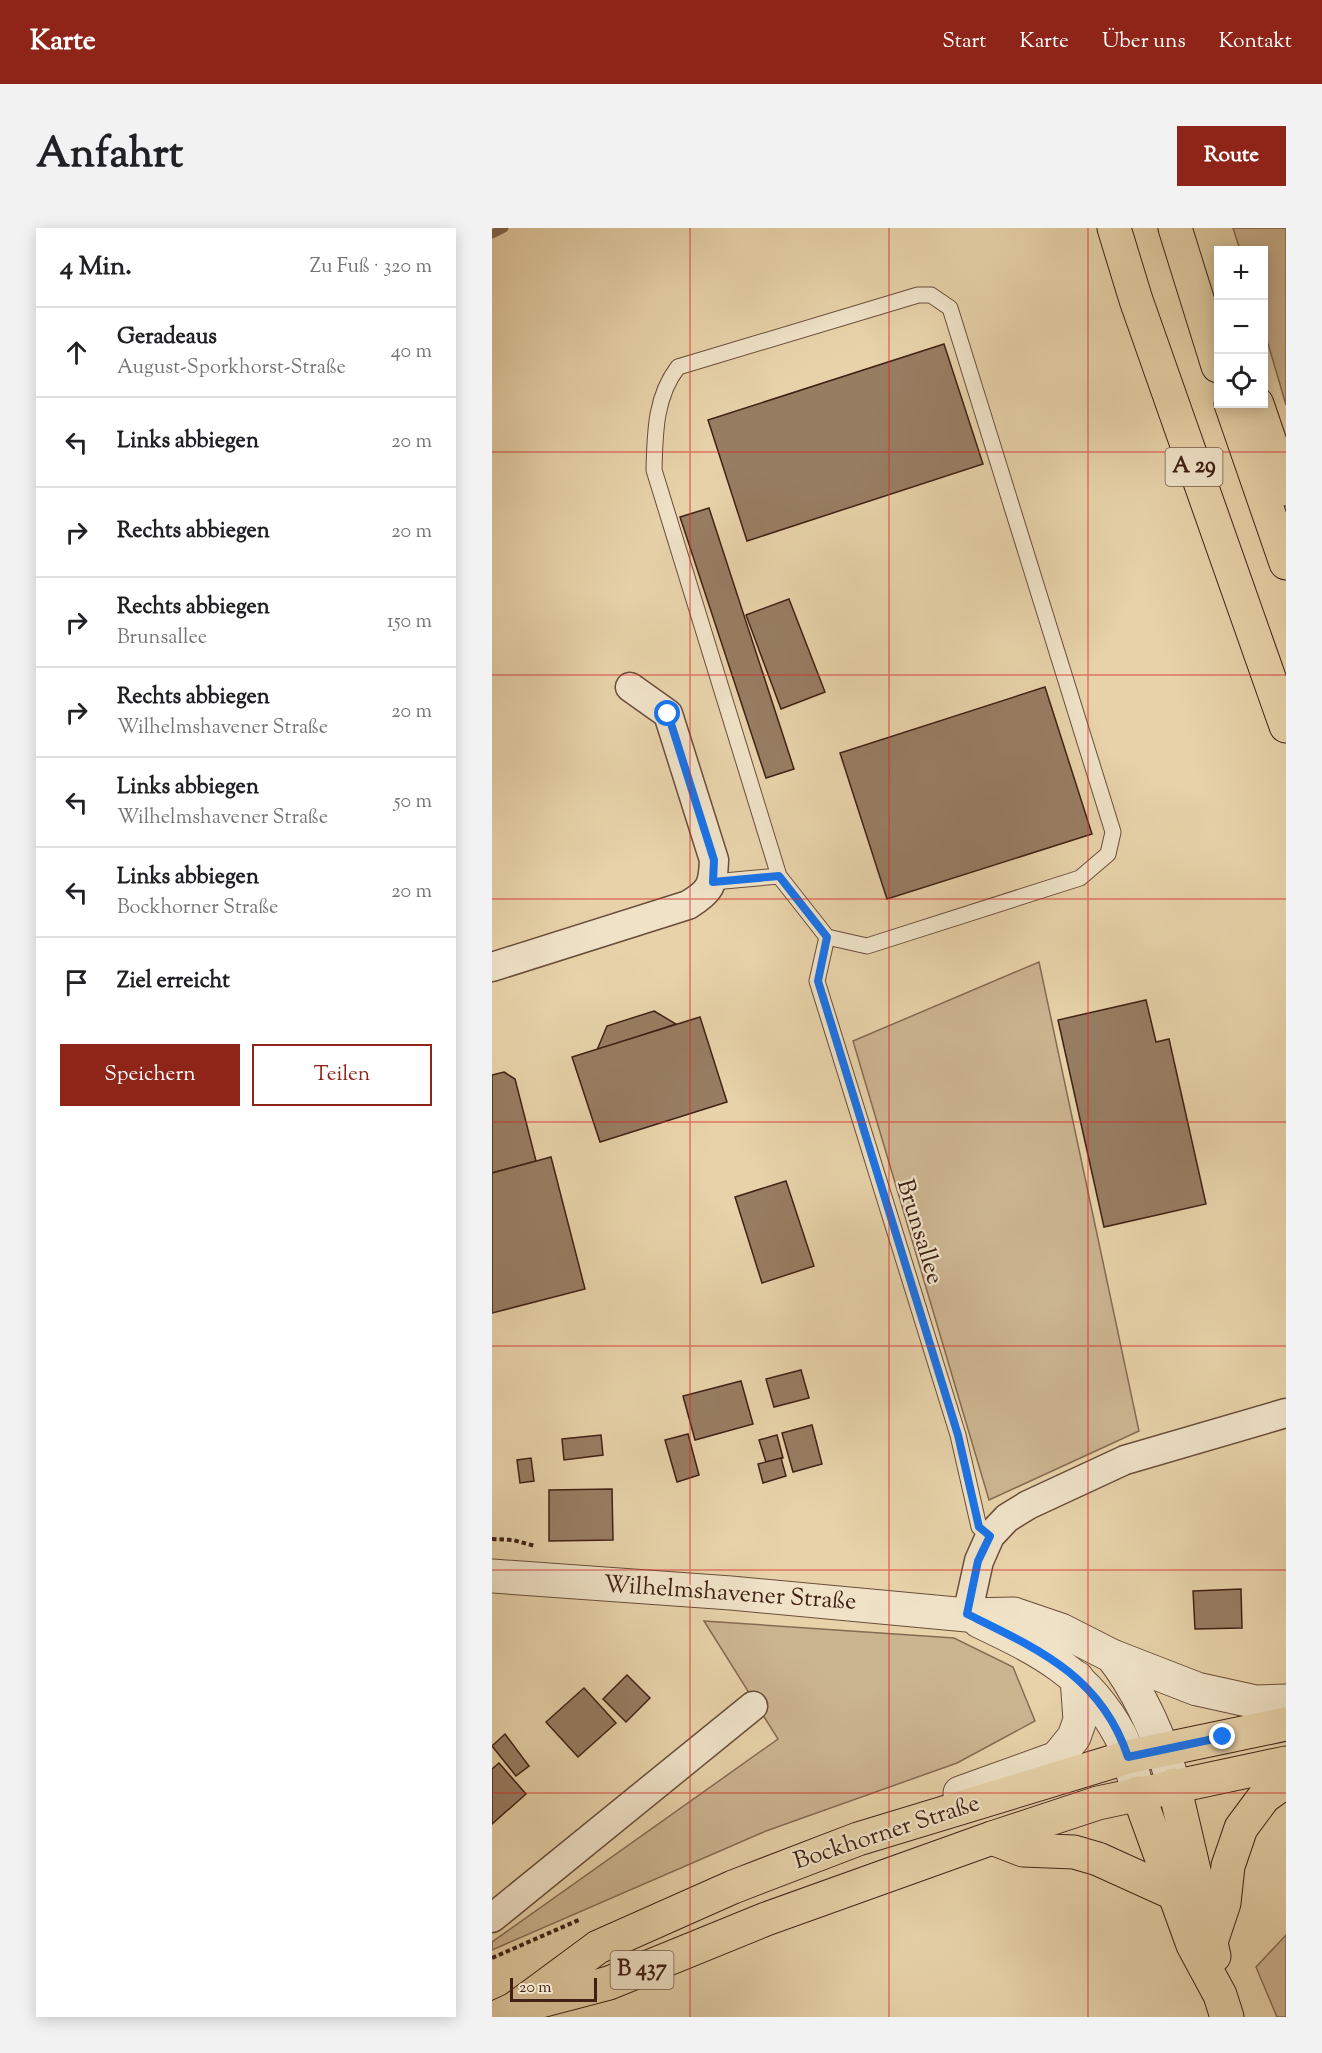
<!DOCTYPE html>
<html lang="de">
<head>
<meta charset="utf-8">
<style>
  :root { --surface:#fff; --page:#f2f2f2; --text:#202124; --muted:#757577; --line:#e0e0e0; --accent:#8f2418 }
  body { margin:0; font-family:"Sorts Mill Goudy",serif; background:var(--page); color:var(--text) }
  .controls { position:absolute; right:18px; top:18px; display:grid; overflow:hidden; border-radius:0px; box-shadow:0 3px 15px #0003 }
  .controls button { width:54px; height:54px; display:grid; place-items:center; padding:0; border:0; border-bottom:2px solid var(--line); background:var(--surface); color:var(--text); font:30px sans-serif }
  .scale { position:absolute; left:18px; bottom:15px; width:87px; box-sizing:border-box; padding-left:6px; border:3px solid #412116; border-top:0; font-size:16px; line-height:21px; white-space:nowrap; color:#412116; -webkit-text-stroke:4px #efe2c7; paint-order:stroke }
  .stop { position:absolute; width:18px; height:18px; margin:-14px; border:4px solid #1a73e8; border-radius:50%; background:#fff }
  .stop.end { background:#1a73e8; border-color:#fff; box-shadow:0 2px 6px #0008 }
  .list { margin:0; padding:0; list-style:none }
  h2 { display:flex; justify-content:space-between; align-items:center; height:78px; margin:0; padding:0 24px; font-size:26px }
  h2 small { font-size:20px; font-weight:400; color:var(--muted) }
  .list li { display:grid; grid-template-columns:39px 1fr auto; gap:18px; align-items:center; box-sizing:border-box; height:90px; padding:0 24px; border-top:2px solid var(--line) }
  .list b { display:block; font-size:22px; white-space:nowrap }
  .list p { margin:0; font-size:20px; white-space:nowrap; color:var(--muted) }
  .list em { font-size:20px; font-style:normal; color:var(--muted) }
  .actions { display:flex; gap:12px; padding:18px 24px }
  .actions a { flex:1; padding:14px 0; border:2px solid var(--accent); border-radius:0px; text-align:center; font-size:21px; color:var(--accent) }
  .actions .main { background:var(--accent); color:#fff }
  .icon { flex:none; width:33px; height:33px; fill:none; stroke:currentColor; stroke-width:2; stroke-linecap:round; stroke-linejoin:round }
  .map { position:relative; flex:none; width:794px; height:1789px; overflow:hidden; border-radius:0px }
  header { display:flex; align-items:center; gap:36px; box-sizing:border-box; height:84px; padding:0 30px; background:var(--accent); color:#fff }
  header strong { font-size:28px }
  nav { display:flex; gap:33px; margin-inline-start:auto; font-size:21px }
  .intro { display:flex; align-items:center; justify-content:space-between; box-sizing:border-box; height:144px; padding:0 36px }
  h1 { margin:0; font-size:42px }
  .button { padding:15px 27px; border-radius:0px; background:var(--accent); color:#fff; font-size:21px; font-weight:700 }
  main { display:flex; gap:36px; padding:0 36px }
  aside { flex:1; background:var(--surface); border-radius:0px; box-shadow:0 3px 15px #0003 }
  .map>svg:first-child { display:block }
  .green { fill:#cbb490; stroke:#866a53; stroke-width:1.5 }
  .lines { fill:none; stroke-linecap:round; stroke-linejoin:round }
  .stream { stroke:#836750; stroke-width:9 }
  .building { fill:#977d62; stroke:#412116; stroke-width:1.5 }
  .service-casing { stroke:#6a4d3b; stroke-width:17 }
  .minor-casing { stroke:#6a4d3b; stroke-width:31 }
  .tertiary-casing { stroke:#6a4d3b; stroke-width:35 }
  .primary-casing { stroke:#412116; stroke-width:35 }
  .motorway-casing { stroke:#412116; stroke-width:35 }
  .path { stroke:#412116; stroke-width:4; stroke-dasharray:4.5 3; stroke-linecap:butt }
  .service { stroke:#efe2c7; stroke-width:15 }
  .minor { stroke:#efe2c7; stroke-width:28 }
  .tertiary { stroke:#efe2c7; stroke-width:33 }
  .primary { stroke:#e7d2a9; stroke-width:33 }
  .motorway { stroke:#e7d2a9; stroke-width:33 }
  .route { stroke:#1a73e8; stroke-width:8 }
  .grid { fill:none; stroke:#d62828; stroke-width:1.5; stroke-opacity:0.55 }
  .labels { text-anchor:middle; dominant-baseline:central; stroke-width:4.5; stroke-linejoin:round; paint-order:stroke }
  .shield { fill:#efe2c7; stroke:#755b4b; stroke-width:1.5 }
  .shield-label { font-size:22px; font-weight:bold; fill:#412116 }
  .street-label { font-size:24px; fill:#412116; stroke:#efe2c7 }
</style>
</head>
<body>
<header>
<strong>Karte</strong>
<nav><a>Start</a><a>Karte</a><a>Über uns</a><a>Kontakt</a></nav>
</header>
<div class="intro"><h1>Anfahrt</h1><a class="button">Route</a></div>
<main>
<aside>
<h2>4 Min.<small>Zu Fuß · 320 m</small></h2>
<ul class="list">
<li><svg class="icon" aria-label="ahead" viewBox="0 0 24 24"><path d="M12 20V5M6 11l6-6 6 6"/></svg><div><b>Geradeaus</b><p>August-Sporkhorst-Straße</p></div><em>40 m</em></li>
<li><svg class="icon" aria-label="left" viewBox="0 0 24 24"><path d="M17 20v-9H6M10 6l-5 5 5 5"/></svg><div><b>Links abbiegen</b></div><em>20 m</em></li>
<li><svg class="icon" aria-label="right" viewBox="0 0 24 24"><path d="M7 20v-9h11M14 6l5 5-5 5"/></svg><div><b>Rechts abbiegen</b></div><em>20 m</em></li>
<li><svg class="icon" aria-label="right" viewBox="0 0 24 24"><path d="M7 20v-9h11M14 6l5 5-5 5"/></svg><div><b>Rechts abbiegen</b><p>Brunsallee</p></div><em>150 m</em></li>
<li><svg class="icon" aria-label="right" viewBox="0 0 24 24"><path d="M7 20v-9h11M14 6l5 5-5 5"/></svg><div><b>Rechts abbiegen</b><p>Wilhelmshavener Straße</p></div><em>20 m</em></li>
<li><svg class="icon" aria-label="left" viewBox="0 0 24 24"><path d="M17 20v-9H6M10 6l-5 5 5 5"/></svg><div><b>Links abbiegen</b><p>Wilhelmshavener Straße</p></div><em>50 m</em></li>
<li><svg class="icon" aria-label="left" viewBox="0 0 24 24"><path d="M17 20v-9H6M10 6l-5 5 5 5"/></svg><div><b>Links abbiegen</b><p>Bockhorner Straße</p></div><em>20 m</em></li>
<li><svg class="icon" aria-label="arrive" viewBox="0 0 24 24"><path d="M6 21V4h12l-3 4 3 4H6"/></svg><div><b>Ziel erreicht</b></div></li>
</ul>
<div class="actions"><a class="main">Speichern</a><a>Teilen</a></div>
</aside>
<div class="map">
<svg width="794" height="1789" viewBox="0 0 794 1789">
  <rect width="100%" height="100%" fill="#e7d2a9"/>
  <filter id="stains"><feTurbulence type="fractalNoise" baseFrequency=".00333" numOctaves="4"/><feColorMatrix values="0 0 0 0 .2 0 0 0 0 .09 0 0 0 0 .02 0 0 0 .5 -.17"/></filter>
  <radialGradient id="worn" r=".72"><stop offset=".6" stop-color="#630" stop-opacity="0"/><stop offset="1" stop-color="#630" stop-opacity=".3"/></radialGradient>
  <!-- green -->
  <g class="green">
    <polygon points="741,0 794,0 794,177 772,102 772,22 748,22"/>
    <polygon points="547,734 647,1203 497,1272 361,813"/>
    <polygon points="212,1393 462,1410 521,1439 543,1493 465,1535 274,1603 0,1722 0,1714 286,1511"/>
    <polygon points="794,1707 794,1789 785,1789 764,1739"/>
  </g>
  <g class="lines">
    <!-- stream -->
    <polyline class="stream" points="0,6 12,0"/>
  </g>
  <!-- building -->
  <g class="building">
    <polygon points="452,116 491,236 255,313 216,192"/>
    <polygon points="217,280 302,541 274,550 188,289"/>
    <polygon points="297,371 333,464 289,481 254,387"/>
    <polygon points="553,459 600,606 395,671 348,525"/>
    <polygon points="654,772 664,814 677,811 714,976 612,999 566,792"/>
    <polygon points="162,783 184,796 105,822 115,798"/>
    <polygon points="208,789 235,874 108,914 80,829"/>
    <polygon points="12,844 23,851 44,933 0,945 0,847"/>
    <polygon points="59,929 93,1061 0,1085 0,945"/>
    <polygon points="294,953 322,1038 270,1055 243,969"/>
    <polygon points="309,1142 317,1170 282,1179 274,1151"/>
    <polygon points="249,1153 261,1196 203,1212 191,1168"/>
    <polygon points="320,1197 330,1236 301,1244 290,1205"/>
    <polygon points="196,1206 207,1247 185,1254 173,1212"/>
    <polygon points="109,1207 111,1227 72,1232 70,1211"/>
    <polygon points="285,1207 291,1230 274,1234 267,1212"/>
    <polygon points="39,1230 42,1253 28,1255 25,1232"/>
    <polygon points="289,1230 294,1248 271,1255 266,1236"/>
    <polygon points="120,1261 121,1312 57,1313 57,1262"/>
    <polygon points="749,1361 750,1400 703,1401 701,1363"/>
    <polygon points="135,1447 158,1470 134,1494 111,1471"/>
    <polygon points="92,1460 124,1495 86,1529 54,1494"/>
    <polygon points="13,1506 37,1538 24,1548 0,1518"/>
    <polygon points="7,1535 34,1566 0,1596 0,1541"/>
  </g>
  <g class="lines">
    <defs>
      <g id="service">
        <path d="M 221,654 L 287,648 L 162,242 C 163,205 163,169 186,139 L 426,67 L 439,67 L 458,80 L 621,604 L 616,626 L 588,650 L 375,718 L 335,709 L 287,648"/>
        <polyline points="335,709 325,753 466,1207 487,1299 498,1308"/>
      </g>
      <g id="minor">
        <path d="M 0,739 L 196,677 C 219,663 221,657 222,632 L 176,486 L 138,459"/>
        <polyline points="475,1387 487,1333 498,1308 515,1290 536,1277 633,1232 794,1185"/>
        <polyline points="0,1690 261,1478"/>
      </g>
      <g id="tertiary">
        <polyline points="0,1348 239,1365 475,1387 522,1386 569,1402 620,1428 705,1461 764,1474 794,1473"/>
        <path d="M 487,1393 C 548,1422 595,1445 628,1507 C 637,1524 641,1546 646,1565"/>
        <path d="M 620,1428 C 650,1467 668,1510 682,1557"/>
        <polyline points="468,1565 565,1530 582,1509 588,1492 585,1450"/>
      </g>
      <g id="primary">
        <polyline points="41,1775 117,1755 274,1691 500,1610 606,1575 794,1535"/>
        <polyline points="5,1789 22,1781 106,1719 241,1659 366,1611 636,1529 794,1496"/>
      </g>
      <g id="motorway">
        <polyline points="622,0 644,72 794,498"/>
        <polyline points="683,0 726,138"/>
        <polyline points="739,176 794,335"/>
        <polyline points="765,176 794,261"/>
        <polyline points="682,1557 722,1728"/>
        <polyline points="646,1565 701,1717 728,1767 735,1789"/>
        <polyline points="500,1610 531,1622 582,1624 606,1631 681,1665"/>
        <polyline points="720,1711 732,1675 736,1638 749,1600 772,1569 794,1553"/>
      </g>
    </defs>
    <!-- service casing -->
    <use href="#service" class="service-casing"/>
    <!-- minor casing -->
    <use href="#minor" class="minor-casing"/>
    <!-- tertiary casing -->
    <use href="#tertiary" class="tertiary-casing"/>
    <!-- primary casing -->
    <use href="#primary" class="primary-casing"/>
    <!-- motorway casing -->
    <use href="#motorway" class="motorway-casing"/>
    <!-- path -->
    <g class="path">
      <polyline points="0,1311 21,1312 43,1318"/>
      <polyline points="0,1730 89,1691"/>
    </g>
    <!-- service -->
    <use href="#service" class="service"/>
    <!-- minor -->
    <use href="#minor" class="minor"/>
    <!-- tertiary -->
    <use href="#tertiary" class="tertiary"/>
    <!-- primary -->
    <use href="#primary" class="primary"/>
    <!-- motorway -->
    <use href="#motorway" class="motorway"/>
  </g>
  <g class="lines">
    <!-- route -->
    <path class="route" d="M 176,486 L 222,632 L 221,654 L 287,648 L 335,709 L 326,753 L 466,1207 L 487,1299 L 498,1308 L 486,1333 L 475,1386 C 546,1421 609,1448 636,1529 L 731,1509"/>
  </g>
  <!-- grid -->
  <path class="grid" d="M 198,0 L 198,1789M 397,0 L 397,1789M 596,0 L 596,1789M 0,224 L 794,224M 0,447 L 794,447M 0,671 L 794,671M 0,894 L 794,894M 0,1118 L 794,1118M 0,1342 L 794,1342M 0,1565 L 794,1565"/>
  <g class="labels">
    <!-- shield labels -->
    <g class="shield">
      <rect x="673.5" y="220" width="57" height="38" rx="4.5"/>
      <rect x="118.5" y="1723" width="63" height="38" rx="4.5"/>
    </g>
    <g class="shield-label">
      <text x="702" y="239">A 29</text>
      <text x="150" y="1742">B 437</text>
    </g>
    <!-- street labels -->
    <g class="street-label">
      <text transform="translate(427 1004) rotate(73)">Brunsallee</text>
      <text transform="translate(238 1366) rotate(4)">Wilhelmshavener Straße</text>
      <text transform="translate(395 1605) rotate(-18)">Bockhorner Straße</text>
    </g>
  </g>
  <rect width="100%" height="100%" filter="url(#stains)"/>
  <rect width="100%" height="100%" fill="url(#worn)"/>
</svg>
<div class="controls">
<button>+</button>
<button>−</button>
<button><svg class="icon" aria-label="locate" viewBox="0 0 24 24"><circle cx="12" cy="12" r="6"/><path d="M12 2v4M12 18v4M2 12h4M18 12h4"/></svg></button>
</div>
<div class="scale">20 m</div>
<div class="stop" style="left:176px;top:486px"></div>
<div class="stop end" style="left:731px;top:1509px"></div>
</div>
</main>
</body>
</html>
